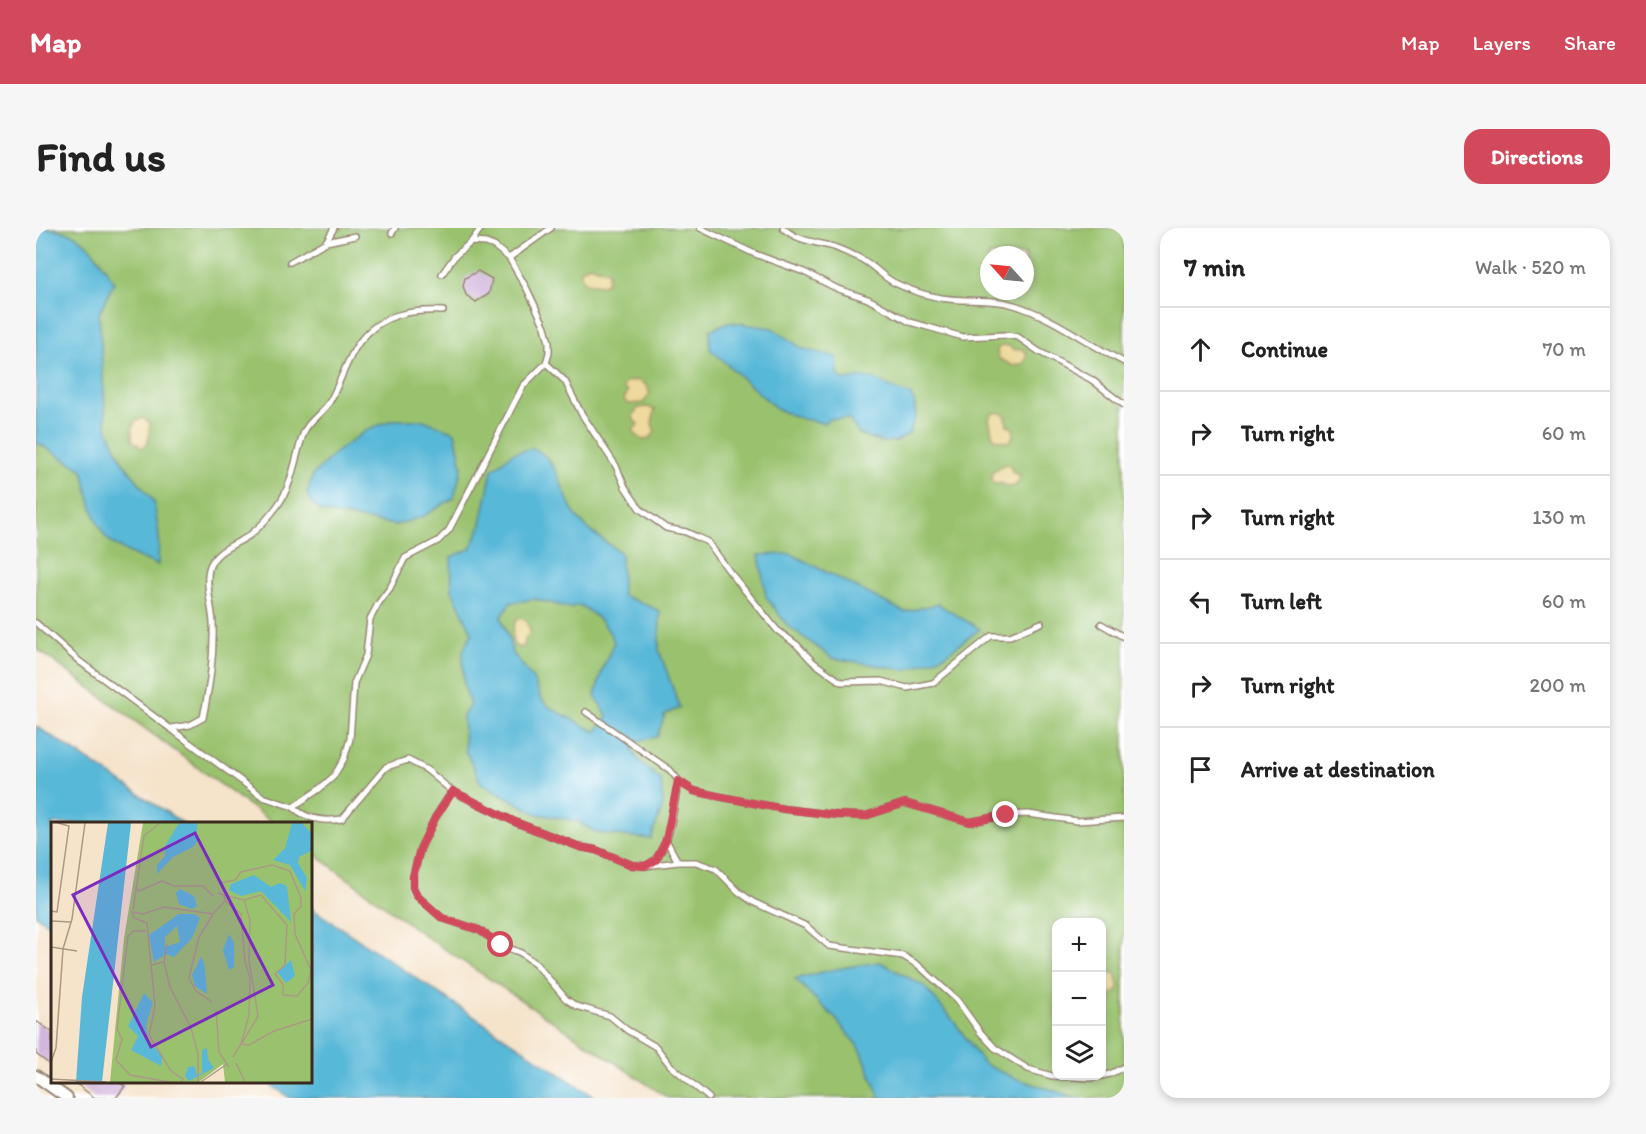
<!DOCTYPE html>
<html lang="en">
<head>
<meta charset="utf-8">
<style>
  :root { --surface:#fff; --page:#f6f6f6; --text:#222; --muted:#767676; --line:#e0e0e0; --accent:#d1495b }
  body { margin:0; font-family:Itim,sans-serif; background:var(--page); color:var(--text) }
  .controls { position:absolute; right:18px; bottom:18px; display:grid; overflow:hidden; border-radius:12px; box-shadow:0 3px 9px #0003 }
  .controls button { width:54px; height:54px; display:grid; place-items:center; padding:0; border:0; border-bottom:2px solid var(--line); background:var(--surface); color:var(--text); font:30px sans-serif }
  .compass { position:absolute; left:944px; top:18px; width:54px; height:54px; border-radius:50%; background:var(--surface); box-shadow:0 3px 9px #0003; rotate:297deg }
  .stop { position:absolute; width:18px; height:18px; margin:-14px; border:4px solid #d1495b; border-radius:50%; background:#fff }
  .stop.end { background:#d1495b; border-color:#fff; box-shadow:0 2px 6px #0008 }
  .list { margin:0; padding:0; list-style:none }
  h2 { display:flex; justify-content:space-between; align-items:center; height:78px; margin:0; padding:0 24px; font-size:26px }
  h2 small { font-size:20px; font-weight:400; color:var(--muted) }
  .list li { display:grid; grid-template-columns:39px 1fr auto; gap:18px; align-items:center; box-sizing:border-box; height:84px; padding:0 24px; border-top:2px solid var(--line) }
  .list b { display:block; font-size:22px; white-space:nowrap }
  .list em { font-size:20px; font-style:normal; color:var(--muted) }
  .icon { flex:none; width:33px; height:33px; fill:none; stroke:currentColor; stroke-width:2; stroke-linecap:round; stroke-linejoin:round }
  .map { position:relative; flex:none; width:1088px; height:870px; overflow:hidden; border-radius:18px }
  header { display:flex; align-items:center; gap:36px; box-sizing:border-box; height:84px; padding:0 30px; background:var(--accent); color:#fff }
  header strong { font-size:28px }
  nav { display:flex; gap:33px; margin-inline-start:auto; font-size:21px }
  .intro { display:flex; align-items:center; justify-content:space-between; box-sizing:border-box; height:144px; padding:0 36px }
  h1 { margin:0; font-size:42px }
  .button { padding:15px 27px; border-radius:18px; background:var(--accent); color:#fff; font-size:21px; font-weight:700 }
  main { display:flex; gap:36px; padding:0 36px }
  aside { flex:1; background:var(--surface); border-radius:18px; box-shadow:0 3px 9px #0003 }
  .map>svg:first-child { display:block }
  .green { fill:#9ac26e; stroke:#6a7646; stroke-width:1.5; fill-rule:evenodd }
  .sand { fill:#eeda9e; stroke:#94825e; stroke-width:1.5 }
  .water { fill:#59b8d8; stroke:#4a717b; stroke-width:1.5; fill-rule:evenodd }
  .building { fill:#d1b6dd }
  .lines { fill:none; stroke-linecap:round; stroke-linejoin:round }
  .service-casing { stroke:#988674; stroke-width:8 }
  .minor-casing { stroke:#988674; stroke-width:14 }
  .service { stroke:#fff; stroke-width:5 }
  .minor { stroke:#fff; stroke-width:10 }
  .route { stroke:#d1495b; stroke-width:8 }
  .inset-road { fill:none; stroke:#ab9985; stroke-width:1.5 }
  .view { fill:#7b2cbf; fill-opacity:0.15; stroke:#7b2cbf; stroke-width:3 }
  .inset-edge { fill:none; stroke:#3b2a1e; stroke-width:3 }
</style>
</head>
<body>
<header>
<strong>Map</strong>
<nav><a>Map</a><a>Layers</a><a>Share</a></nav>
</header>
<div class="intro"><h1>Find us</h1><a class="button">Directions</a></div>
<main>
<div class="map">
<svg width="1088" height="870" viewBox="0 0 1088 870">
  <rect width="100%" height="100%" fill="#fff"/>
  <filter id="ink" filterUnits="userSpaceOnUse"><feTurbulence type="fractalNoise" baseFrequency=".0167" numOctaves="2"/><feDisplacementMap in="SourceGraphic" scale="12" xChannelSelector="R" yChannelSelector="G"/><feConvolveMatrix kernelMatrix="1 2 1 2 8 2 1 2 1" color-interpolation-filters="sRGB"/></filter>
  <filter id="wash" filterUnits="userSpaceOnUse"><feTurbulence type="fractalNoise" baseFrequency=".008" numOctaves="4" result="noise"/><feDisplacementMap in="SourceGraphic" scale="24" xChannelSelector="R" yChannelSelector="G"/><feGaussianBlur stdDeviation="1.35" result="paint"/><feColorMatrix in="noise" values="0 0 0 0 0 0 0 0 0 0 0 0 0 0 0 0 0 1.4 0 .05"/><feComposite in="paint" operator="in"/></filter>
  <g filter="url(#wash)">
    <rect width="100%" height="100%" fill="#f5e3ca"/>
    <!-- green -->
    <path class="green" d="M 0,0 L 1088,0 L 1088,870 L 632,870 L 389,708 L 275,623 L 274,596 L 237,595 L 0,420 ZM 953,27 L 989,27 L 989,63 L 953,63 ZM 1020,694 L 1066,694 L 1066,848 L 1020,848 Z"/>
    <!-- sand -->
    <g class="sand">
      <polygon points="553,37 572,43 571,55 566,57 549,55 545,48 545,42"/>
      <path d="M 967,117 L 973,118 L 977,122 L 987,121 C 992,125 991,130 988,135 L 977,138 L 962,130 L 961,121 Z"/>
      <polygon points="601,152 610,157 614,166 607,175 591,176 588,171 592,164 587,160 590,154"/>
      <polygon points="612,179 619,182 616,195 619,204 614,210 606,212 600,207 597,202 603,196 598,193 597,187 602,180"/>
      <path d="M 963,184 L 970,188 L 971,197 L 977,200 L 977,208 L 973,214 L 959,211 C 954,205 956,198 953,191 L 956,186 Z"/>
      <polygon points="107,190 114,195 112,215 106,220 96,212 96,201 99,194"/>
      <polygon points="969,236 974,237 977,245 984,247 983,253 979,258 972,259 965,255 959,256 955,252 956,244"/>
      <path d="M 483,390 L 492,393 L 491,397 L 494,400 L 493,407 L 489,410 L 489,417 L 484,420 L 478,417 C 475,410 476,395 483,390 Z"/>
      <polygon points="1066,740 1068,740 1072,745 1079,745 1083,757 1082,763 1075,766 1075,775 1066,778"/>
    </g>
    <!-- water -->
    <g class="water">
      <path d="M 0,0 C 47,0 55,19 78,54 L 63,86 L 70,198 L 86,233 L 118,274 L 123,307 L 122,337 C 109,332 77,319 69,308 C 56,289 52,264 47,242 L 0,214 Z"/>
      <path d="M 693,94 L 736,100 L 767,121 L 801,129 L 802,147 L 808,152 C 816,152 825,148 833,150 C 848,153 856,164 874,166 L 878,173 L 880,188 L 873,205 L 861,213 L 846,214 L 823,206 L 813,191 L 793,191 L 788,195 L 767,191 L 742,182 L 674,121 L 674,102 Z"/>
      <polygon points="356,192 387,192 419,204 426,239 418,270 386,289 359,297 286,284 275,274 271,265 277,247 299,225 331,202"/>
      <path d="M 497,220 C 523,232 525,264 539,286 C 550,303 570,313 585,325 L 586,367 L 624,383 L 623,422 L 644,480 L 629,486 L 621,509 C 575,514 606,536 625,552 L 627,577 L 615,611 L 561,605 L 541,593 L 501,586 L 445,555 L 429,522 L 427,488 L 434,477 L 428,457 L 427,423 L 436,405 L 416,362 L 415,329 L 434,321 L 444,300 L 456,242 L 477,225 ZM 499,371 L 534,380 L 543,377 C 557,384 574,400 578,415 L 566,442 L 559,468 L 572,489 L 560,504 L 513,479 L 505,471 L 497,451 L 476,424 L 473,410 L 465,389 L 474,375 Z"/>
      <polygon points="755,326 868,384 902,376 944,401 909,427 869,442 796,430 751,397 730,369 723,327"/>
      <polygon points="0,498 147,595 16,596 16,699 0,687"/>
      <polygon points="275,680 560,870 254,870 231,854 274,854"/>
      <polygon points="844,734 888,758 920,796 948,836 978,850 1039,869 1047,870 844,870 825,822 799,790 759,751 799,741"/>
    </g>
    <g id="blocks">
      <!-- building -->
      <g class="building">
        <polygon points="442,43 456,51 453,66 440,74 430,67 427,58 429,50"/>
        <polygon points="0,793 16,804 16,838 0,826"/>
        <polygon points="38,854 82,854 89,858 80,870 59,870"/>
      </g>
    </g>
  </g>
  <g filter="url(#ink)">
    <use href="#blocks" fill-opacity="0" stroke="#988674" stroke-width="1.5"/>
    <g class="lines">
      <defs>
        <g id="service">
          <polyline points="664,0 719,26 768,44 802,61 832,71 874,94 927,109 970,107 982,109 1002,123 1056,152 1088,177"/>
          <path d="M 747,0 C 761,13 780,14 798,19 C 807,23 819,27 827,32 C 838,38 846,48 857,54 C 871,61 885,66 900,69 C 926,75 953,69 978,77 C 1018,89 1051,116 1088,134"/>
          <polyline points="356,5 359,0"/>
          <polyline points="290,14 298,0"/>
          <polyline points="435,14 445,0"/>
          <polyline points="473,30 515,0"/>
          <polyline points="254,34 290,14 319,8"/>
          <path d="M 406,46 L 419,28 L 435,14 L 450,15 L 458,18 L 473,30 L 491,61 L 509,99 L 513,114 L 513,125 L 510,135 L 487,158 L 413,302 L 402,313 L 369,330 L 354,360 L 342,376 L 334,391 L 330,427 L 318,455 L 314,511 L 308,531 L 297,549 L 282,562 L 257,579 C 271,592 288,594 306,591 L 350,539 L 372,532 L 391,542 L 416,563 L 479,594 L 544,619 L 560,622 L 596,637 L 609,638 L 642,634 L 660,634 L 680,641 L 703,664 L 717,674 L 770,698 L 793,718 L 867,728 L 882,737 L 921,772 L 944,804 L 959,820 L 992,841 L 1016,848 L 1055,850 L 1074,846 L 1088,839"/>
          <polyline points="510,135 529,153 545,185 580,238 589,259 604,281 630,300 650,304 672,314 693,343 741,402 761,417 777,434 805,454 845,453 871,460 897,455 955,408 974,408 1005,395"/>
          <polyline points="0,395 43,433 227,569 257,579"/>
          <polyline points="1065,396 1088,409"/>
          <path d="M 550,484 L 634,542 L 643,553 C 636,579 637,622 612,637"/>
          <path d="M 136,500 L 154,497 L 167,490 C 174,455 178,430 177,395 C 176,378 169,357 173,341 C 178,322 200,317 214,307 C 225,298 234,288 242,277 C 257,256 259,228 268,204 C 273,192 288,184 294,173 C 305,154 311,129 325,112 C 347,85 375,82 407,83"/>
          <polyline points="643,553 658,563 681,568 748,581 801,587 829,588 869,575 934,594 970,587 992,586 1041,593 1088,590"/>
          <polyline points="416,563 399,590 384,621 377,649 377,659 381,668 406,690 443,702 465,717 485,725 500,736 530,771 540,778 574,788 591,802 620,819 634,837 673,870"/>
          <polyline points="630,612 642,634"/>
        </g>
        <polyline id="minor" points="0,848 31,870"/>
      </defs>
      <!-- service casing -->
      <use href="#service" class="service-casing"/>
      <!-- minor casing -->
      <use href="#minor" class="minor-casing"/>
      <!-- service -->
      <use href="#service" class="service"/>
      <!-- minor -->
      <use href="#minor" class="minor"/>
    </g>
  </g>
  <g class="lines" filter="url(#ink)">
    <!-- route -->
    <polyline class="route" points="465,717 443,702 406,690 381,668 377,659 377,649 384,621 399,590 417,563 479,594 544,619 560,622 596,637 609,638 620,632 630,612 642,553 658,563 681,568 748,581 801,587 829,588 869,575 934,594 970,587"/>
  </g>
  <!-- overview -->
  <g transform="translate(15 594)">
    <rect width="261" height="261" fill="#f5e3ca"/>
    <path d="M 92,1 L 261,1 L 261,260 L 174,260 L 172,242 L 148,260 L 59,260 L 73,116 Z" fill="#9ac26e"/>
    <path d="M 57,1 L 80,1 L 51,260 L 25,260 L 31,175 ZM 128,1 L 146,1 L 146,19 L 142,25 L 122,35 L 106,52 L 106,43 L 114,34 L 114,24 ZM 241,1 L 251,1 L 261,12 L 260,29 L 248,35 L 247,41 L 256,56 L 254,69 L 239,43 L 222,38 L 234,26 ZM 203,53 L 220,65 L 229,61 L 236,64 L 240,100 L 210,69 L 190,74 L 178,68 L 180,62 ZM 129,67 L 143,74 L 146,84 L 141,87 L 128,82 L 125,71 ZM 128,92 L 143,92 L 149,96 L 141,116 L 123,135 L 115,132 L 103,140 L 98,113 ZM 126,104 L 129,120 L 114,125 L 114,115 ZM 178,112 L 183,121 L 183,145 L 178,148 L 172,128 ZM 150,135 L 153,140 L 156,172 L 144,164 L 141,153 ZM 240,138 L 244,154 L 235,161 L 226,150 ZM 93,171 L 102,181 L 95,203 L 97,218 L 111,234 L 110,244 L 80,228 L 87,214 L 77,204 ZM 156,226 L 157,237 L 163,246 L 138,259 L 134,254 L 137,245 L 143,244 L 146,253 L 151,251 L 151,228 Z" fill="#59b8d8" fill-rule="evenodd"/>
    <path class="inset-road" d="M 169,61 L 184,58 L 190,50 L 221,43 L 239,49 L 250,76 L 250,84 L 243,92 L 244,112 L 260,148 L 257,161 L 246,174 L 232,173 L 232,162 L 224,152 L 234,143 L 236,103 L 210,73 L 193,78 L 173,73M 84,65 L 88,69 L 111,59 L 123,64 L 152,64 L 162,74M 174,79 L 190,92 L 194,140 L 199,156 L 198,193 L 190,222M 82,88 L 93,14 L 109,1M 0,89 L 6,90 L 18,4 L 7,1M 0,99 L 20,100M 95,109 L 82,109 L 77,114 L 66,207 L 71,217 L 65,238 L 79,253 L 119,260M 0,125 L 26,129M 113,140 L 119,165 L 140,206 L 147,232 L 147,260M 100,143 L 113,140 L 116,122M 161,180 L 145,169 L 138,156 L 148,115 L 162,92M 165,188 L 168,230 L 178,245M 191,221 L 207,194 L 198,138 L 199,98 L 193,78M 182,235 L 190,222 L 198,223 L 223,209 L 261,197M 0,240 L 5,226 L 12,127 L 21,97 L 34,1M 185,241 L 194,260M 0,257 L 55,260M 130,260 L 132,257 L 120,249 L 98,213 L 104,184 L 96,101 L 83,96 L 81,90 L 92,92 L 113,85 L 162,92 L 174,79 L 173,73 L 167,71M 150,260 L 176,242"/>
    <path class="view" d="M 144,11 L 222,163 L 100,225 L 22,73 Z"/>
    <rect width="261" height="261" class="inset-edge"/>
  </g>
</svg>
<div class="controls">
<button>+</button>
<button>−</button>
<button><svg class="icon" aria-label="layers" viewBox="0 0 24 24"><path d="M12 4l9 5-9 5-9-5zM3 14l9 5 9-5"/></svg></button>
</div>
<svg class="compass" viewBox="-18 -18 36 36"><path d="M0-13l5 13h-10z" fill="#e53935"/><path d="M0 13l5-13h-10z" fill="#767676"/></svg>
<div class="stop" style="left:465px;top:717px"></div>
<div class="stop end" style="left:970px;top:587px"></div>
</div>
<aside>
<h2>7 min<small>Walk · 520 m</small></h2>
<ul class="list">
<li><svg class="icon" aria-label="ahead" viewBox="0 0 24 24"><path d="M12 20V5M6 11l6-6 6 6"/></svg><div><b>Continue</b></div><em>70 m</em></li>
<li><svg class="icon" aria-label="right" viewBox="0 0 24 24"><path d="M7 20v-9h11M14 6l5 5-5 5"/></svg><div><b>Turn right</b></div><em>60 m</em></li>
<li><svg class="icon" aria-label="right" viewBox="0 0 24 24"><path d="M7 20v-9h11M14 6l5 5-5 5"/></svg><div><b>Turn right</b></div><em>130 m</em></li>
<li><svg class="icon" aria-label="left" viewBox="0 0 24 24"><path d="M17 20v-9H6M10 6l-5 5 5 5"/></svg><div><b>Turn left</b></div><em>60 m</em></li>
<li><svg class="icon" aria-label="right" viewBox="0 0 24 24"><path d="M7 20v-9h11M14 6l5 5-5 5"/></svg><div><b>Turn right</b></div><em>200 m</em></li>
<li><svg class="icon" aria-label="arrive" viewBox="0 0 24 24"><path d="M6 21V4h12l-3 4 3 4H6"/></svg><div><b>Arrive at destination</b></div></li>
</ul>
</aside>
</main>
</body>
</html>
